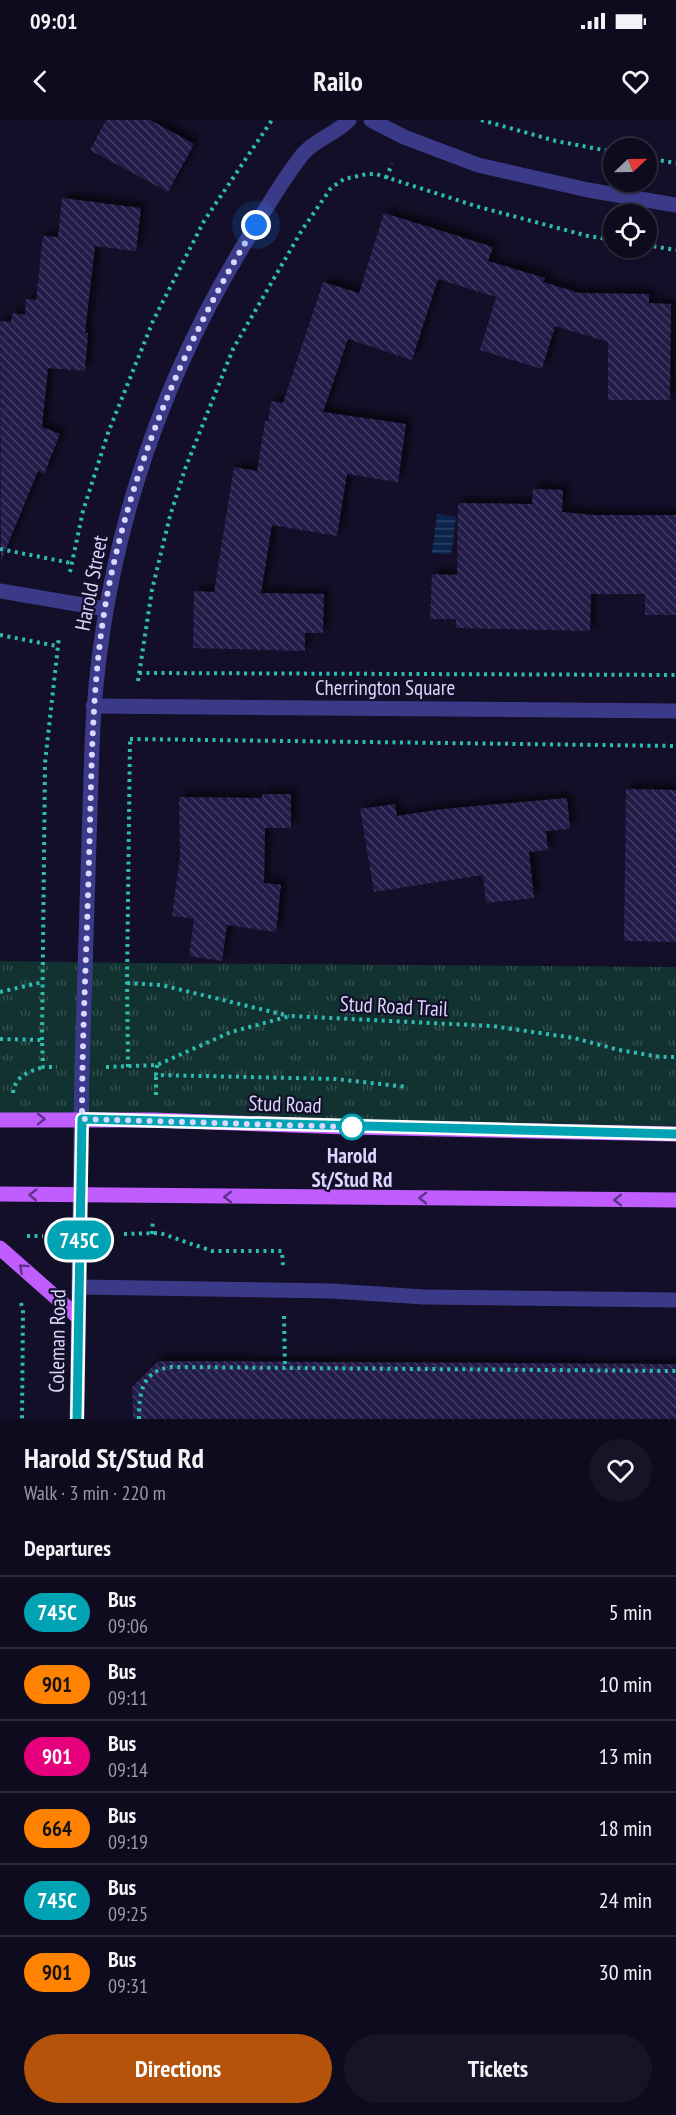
<!DOCTYPE html>
<meta charset="utf-8">
<style>
body{margin:0;font-family:"PT Sans Narrow",sans-serif;background:#171427;color:#f1f3f6;height:100vh;display:flex;flex-direction:column;font-size:22px;white-space:nowrap}
*{box-sizing:border-box;margin:0}
p{font-size:20px;color:#9b9ba4}
.icon{flex:none;width:33px;height:33px;fill:none;stroke:currentColor;stroke-width:2;stroke-linecap:round;stroke-linejoin:round}
.map{position:relative;height:1299px;overflow:hidden}
.details{display:flex;flex-direction:column;background:#0e0b1e;flex:1}
.details>*{flex:none}
.badge{padding:0 12px;border-radius:20px;font-size:21px;line-height:39px}
.needle{width:39px;rotate:68deg}
.buttons{position:absolute;left:603px;top:18px;display:grid;gap:12px}
.buttons a{display:grid;place-items:center;width:54px;height:54px;border-radius:50%;background:#0e0b1e;box-shadow:0 2px 4px #0004,0 0 0 2px #2e2b3c;font-size:30px}
.you{position:absolute;width:30px;height:30px;margin:-15px;border:4px solid #fff;border-radius:50%;background:#1a73e8;box-shadow:0 0 0 9px #1a73e833}
.map>.badge{position:absolute;translate:-50% -50%;box-shadow:0 0 0 3px #fff}
h2{padding:0 24px;font-size:22px;line-height:54px}
.round{display:grid;place-items:center;flex:none;width:63px;height:63px;border-radius:32px;background:#171427}
.head{display:flex;align-items:center;justify-content:space-between;height:102px;padding:0 24px}
h1{font-size:28px;font-weight:800;line-height:45px}
.button{display:flex;gap:12px;margin-top:auto;padding:12px 24px}
.button a{flex:1;height:69px;border-radius:36px;background:#b45309;color:#fff;font-size:24px;font-weight:800;line-height:69px;text-align:center}
.button a+a{background:#171427;color:#f1f3f6}
ul{padding:0;list-style:none}
li{display:flex;align-items:center;gap:18px;height:72px;padding:0 24px;border-top:2px solid #2e2b3c}
li div{flex:1}
li b{display:block;font-size:22px}
li em{font-style:normal}
li .badge{min-width:66px;font-weight:700;text-align:center}
.status{display:flex;justify-content:space-between;align-items:center;height:42px;padding:0 30px;background:#0e0b1e;direction:ltr}
.status svg{height:16px;fill:currentColor}
header{display:flex;justify-content:space-between;align-items:center;height:78px;padding:0 24px;background:#0e0b1e;font-size:27px;font-weight:800}
.map>svg:first-child{display:block}
.grass{fill:url(#grass-tufts)}
.water{fill:url(#water-rules)}
.building{fill:url(#building-back-hatch);filter:url(#shadow)}
.lines{fill:none;stroke-linecap:round;stroke-linejoin:round}
.path{stroke:#2dbcb1;stroke-width:4;stroke-dasharray:3 4.5;stroke-linecap:butt}
.minor{stroke:#3b3a88;stroke-width:15}
.major{stroke:#c05dff;stroke-width:15}
.oneway{stroke:#613289}
.line-casing{stroke:#fff;stroke-width:14}
.line{stroke:#00a3b4;stroke-width:9}
.walk{stroke:#dad6ff;stroke-width:6;stroke-dasharray:0 10.8}
.stop-dot{fill:#fff;stroke:#00a3b4;stroke-width:3}
.labels{text-anchor:middle;dominant-baseline:central;stroke-width:4.5;stroke-linejoin:round;paint-order:stroke}
.street-label{font-size:21px;fill:#dad6ff;stroke:#130f28}
.stop-label{font-size:21px;font-weight:bold;fill:#dad6ff;stroke:#130f28}
</style>
<div class="status"><b>09:01</b><svg viewBox="0 0 49 12"><path d="M0 12V9h3v3zM5 12V6h3v6zM10 12V3h3v9zM15 12V0h3v12zM26 1h20v11H26zM47 4h2v5h-2z"/></svg></div>
<header><svg class="icon" aria-label="back" viewBox="0 0 24 24"><path d="M15 5l-7 7 7 7"/></svg>Railo<svg class="icon" aria-label="heart" viewBox="0 0 24 24"><path d="M12 20l-8-8c-3-5 5-10 8-4 3-6 11-1 8 4z"/></svg></header>
<div class="map">
<svg width="676" height="1299" viewBox="0 0 676 1299">
<defs>
<pattern id="grass-tufts" width="24" height="20" patternUnits="userSpaceOnUse" patternTransform="scale(1.5)"><rect width="24" height="20" fill="#123231"/><path d="M3 7l-1-3M5 7V3M7 7l1-3M15 17l-1-3M17 17v-4M19 17l1-3" fill="none" stroke="#344f50"/></pattern>
<pattern id="water-rules" width="6" height="5" patternUnits="userSpaceOnUse" patternTransform="scale(1.5)"><rect width="6" height="5" fill="#0b244b"/><path d="M0 2.5h6" fill="none" stroke="#2e4366"/></pattern>
<pattern id="building-back-hatch" width="6" height="6" patternUnits="userSpaceOnUse" patternTransform="scale(1.5)"><rect width="6" height="6" fill="#241b49"/><path d="M-1 5l2 2M0 0l6 6M5-1l2 2" fill="none" stroke="#433b64"/></pattern>
<filter id="shadow"><feDropShadow dx="5.5" dy="-5.5" stdDeviation="3" flood-color="#0009"/></filter>
</defs>
<rect width="100%" height="100%" fill="#130f28"/>
<!-- grass -->
<path class="grass" d="M 0,841 L 138,843 L 676,847 L 676,1012 L 0,999 Z"/>
<!-- water -->
<path class="water" d="M 437,394 L 456,397 L 451,435 L 432,433 Z"/>
<!-- building -->
<g class="building">
<path d="M 106,0 L 150,0 L 194,24 L 168,72 L 90,30 Z"/>
<path d="M 62,78 L 141,88 L 136,131 L 95,126 L 85,213 L 88,213 L 85,251 L 48,248 L 42,307 L 60,314 L 44,354 L 38,351 L 1,441 L 0,201 L 11,202 L 12,193 L 25,195 L 26,179 L 36,180 L 43,116 L 58,117 Z"/>
<path d="M 384,93 L 493,127 L 488,141 L 545,158 L 543,162 L 579,173 L 649,174 L 649,183 L 671,184 L 670,280 L 608,280 L 608,222 L 555,206 L 542,249 L 480,230 L 496,177 L 438,159 L 412,240 L 348,219 L 323,292 L 406,304 L 398,362 L 347,354 L 337,416 L 272,405 L 261,473 L 324,474 L 323,513 L 305,513 L 305,531 L 193,528 L 194,471 L 214,472 L 234,347 L 257,351 L 265,301 L 268,301 L 271,281 L 283,283 L 323,162 L 359,173 Z"/>
<path d="M 533,369 L 563,370 L 562,392 L 593,395 L 676,395 L 676,495 L 645,495 L 645,474 L 591,474 L 590,511 L 456,508 L 456,499 L 430,499 L 432,454 L 457,455 L 458,383 L 532,384 Z"/>
<path d="M 626,669 L 676,670 L 676,822 L 624,821 Z"/>
<path d="M 262,674 L 291,674 L 291,708 L 265,708 L 264,763 L 281,765 L 276,812 L 227,805 L 222,841 L 189,836 L 194,799 L 172,796 L 180,737 L 179,677 L 262,678 Z"/>
<path d="M 567,678 L 570,709 L 546,711 L 548,730 L 529,732 L 534,778 L 486,783 L 483,755 L 374,772 L 360,689 L 395,684 L 397,696 L 443,689 Z"/>
<path d="M 158,1241 L 676,1244 L 676,1299 L 133,1299 L 132,1267 Z"/>
</g>
<g class="lines">
<!-- path -->
<g class="path">
<path d="M 481,0 L 556,21 L 614,32"/>
<path d="M 646,38 L 676,43"/>
<path d="M 386,58 L 392,44"/>
<path d="M 646,125 L 676,130"/>
<path d="M 0,429 L 71,443"/>
<path d="M 70,452 L 83,391 L 108,313 L 153,201 L 204,101 L 272,0"/>
<path d="M 0,515 L 57,526"/>
<path d="M 139,553 L 676,555"/>
<path d="M 138,561 L 152,470 L 170,396 L 185,349 L 233,229 L 302,110 L 331,68 L 344,59 L 367,54 L 376,54 L 479,87 L 588,116 L 614,120"/>
<path d="M 130,619 L 676,626"/>
<path d="M 127,863 L 161,865 L 289,896"/>
<path d="M 0,872 L 43,862"/>
<path d="M 0,919 L 42,920 L 43,947 L 57,947"/>
<path d="M 42,920 L 45,643 L 59,517"/>
<path d="M 157,945 L 156,955 L 336,959 L 407,967"/>
<path d="M 106,947 L 157,945 L 231,912 L 290,896 L 492,906 L 574,918 L 619,930 L 661,937 L 676,937"/>
<path d="M 128,947 L 127,863 L 130,618"/>
<path d="M 13,973 C 15,956 28,952 43,947"/>
<path d="M 156,975 L 156,955"/>
<path d="M 124,1114 L 160,1113 L 212,1131 L 282,1131 L 283,1145"/>
<path d="M 152,1114 L 153,1099"/>
<path d="M 27,1116 L 43,1116"/>
<path d="M 21,1183 L 23,1190 L 22,1299"/>
<path d="M 284,1196 L 285,1249"/>
<path d="M 139,1299 C 139,1274 141,1251 171,1247 L 676,1251"/>
</g>
<!-- minor -->
<g class="minor">
<path d="M 371,0 L 404,17 L 478,45 L 588,70 L 676,85"/>
<path d="M 0,471 L 106,489"/>
<path d="M 93,586 L 676,591"/>
<path d="M 79,1167 L 332,1171 L 424,1177 L 676,1180"/>
<path d="M 77,1299 L 82,947 L 92,625 C 99,446 152,275 245,123 C 263,93 281,62 302,35 C 315,19 335,15 349,0"/>
</g>
<!-- major -->
<g class="major">
<path d="M 0,1000 L 154,1000 L 347,1007 L 676,1014"/>
<path d="M 0,1074 L 676,1080"/>
<path d="M 0,1128 L 78,1197"/>
</g>
</g>
<!-- one-way arrows -->
<defs><path id="oneway-chevron" d="M-2-3.5L2.5 0L-2 3.5" fill="none" stroke-width="1.6" stroke-linecap="round" stroke-linejoin="round" transform="scale(1.5)"/></defs>
<g class="oneway">
<use href="#oneway-chevron" transform="translate(41 999)"/>
<use href="#oneway-chevron" transform="translate(33 1075) rotate(-179)"/>
<use href="#oneway-chevron" transform="translate(228 1077) rotate(-180)"/>
<use href="#oneway-chevron" transform="translate(423 1078) rotate(-180)"/>
<use href="#oneway-chevron" transform="translate(618 1080) rotate(-180)"/>
<use href="#oneway-chevron" transform="translate(23 1148) rotate(-138)"/>
</g>
<g class="lines">
<!-- line casing -->
<g class="line-casing">
<path id="line" d="M 77,1299 L 82,999 L 676,1014"/>
</g>
<!-- line -->
<use href="#line" class="line"/>
<!-- walk -->
<path class="walk" d="M 256,105 C 189,214 138,331 111,456 C 91,549 92,644 89,739 C 87,826 82,912 82,999 L 352,1007"/>
</g>
<!-- markers -->
<circle class="stop-dot" cx="352" cy="1007" r="12"/>
<g class="labels">
<!-- street labels -->
<g class="street-label">
<text transform="translate(91 463) rotate(-79)">Harold Street</text>
<text x="385" y="567">Cherrington Square</text>
<text transform="translate(394 886) rotate(3)">Stud Road Trail</text>
<text transform="translate(285 984) rotate(2)">Stud Road</text>
<text transform="translate(57 1221) rotate(-89)">Coleman Road</text>
</g>
<!-- stop labels -->
<g class="stop-label">
<text x="352" y="1035">Harold<tspan x="352" dy="24">St/Stud Rd</tspan></text>
</g>
</g>
</svg>
<div class="buttons">
<a><svg class="needle" viewBox="-14 -14 28 28"><path d="M0-13l5 13h-10z" fill="#e53935"/><path d="M0 13l5-13h-10z" fill="#9b9ba4"/></svg></a>
<a><svg class="icon" aria-label="locate" viewBox="0 0 24 24"><circle cx="12" cy="12" r="6"/><path d="M12 2v4M12 18v4M2 12h4M18 12h4"/></svg></a>
</div>
<div class="you" style="left:256px;top:105px"></div>
<b class="badge" style="left:79px;top:1120px;background:#00a3b4;color:#fff">745C</b>
</div>
<section class="details">
<div class="head"><div><h1>Harold St/Stud Rd</h1><p>Walk · 3 min · 220 m</p></div><a class="round"><svg class="icon" aria-label="heart" viewBox="0 0 24 24"><path d="M12 20l-8-8c-3-5 5-10 8-4 3-6 11-1 8 4z"/></svg></a></div>
<h2>Departures</h2>
<ul>
<li><span class="badge" style="background:#00a3b4;color:#fff">745C</span><div><b>Bus</b><p>09:06</p></div><em>5 min</em></li>
<li><span class="badge" style="background:#ff8200;color:#111">901</span><div><b>Bus</b><p>09:11</p></div><em>10 min</em></li>
<li><span class="badge" style="background:#e6007e;color:#fff">901</span><div><b>Bus</b><p>09:14</p></div><em>13 min</em></li>
<li><span class="badge" style="background:#ff8200;color:#111">664</span><div><b>Bus</b><p>09:19</p></div><em>18 min</em></li>
<li><span class="badge" style="background:#00a3b4;color:#fff">745C</span><div><b>Bus</b><p>09:25</p></div><em>24 min</em></li>
<li><span class="badge" style="background:#ff8200;color:#111">901</span><div><b>Bus</b><p>09:31</p></div><em>30 min</em></li>
</ul>
<div class="button"><a>Directions</a><a>Tickets</a></div>
</section>
